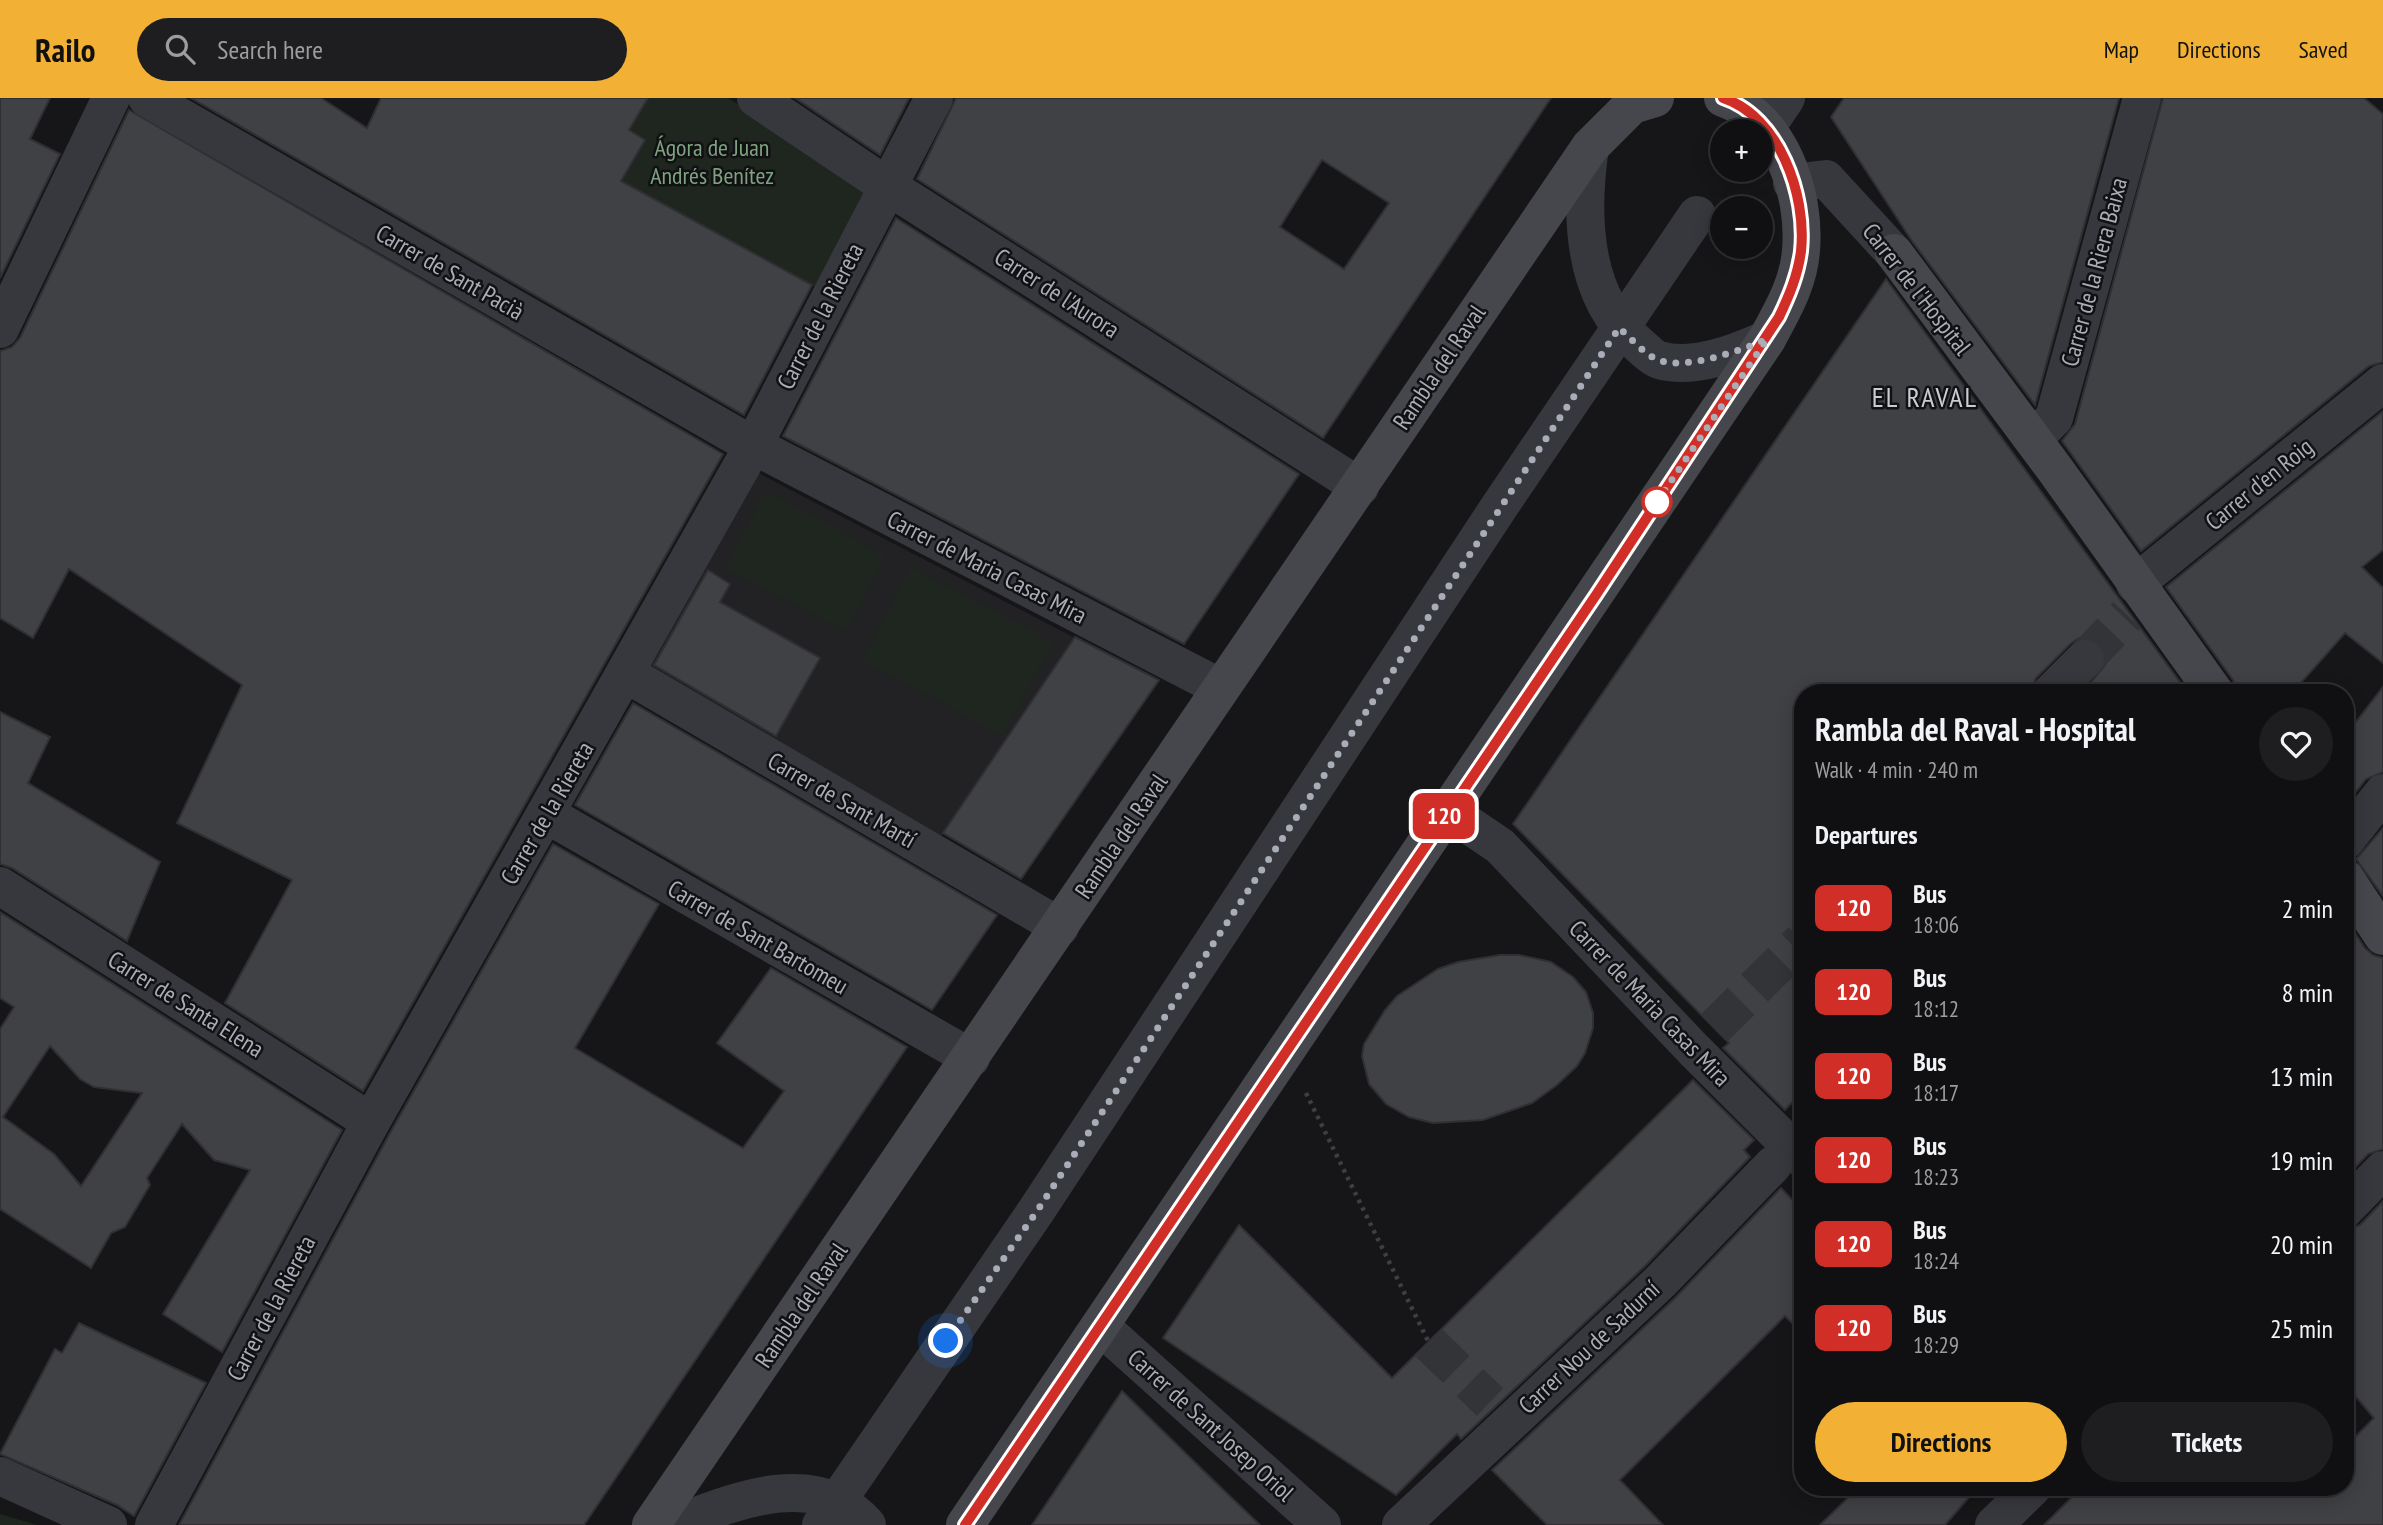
<!DOCTYPE html>
<meta charset="utf-8">
<style>
body{margin:0;font-family:"PT Sans Narrow",sans-serif;background:#1e1e20;color:#f1f3f6;height:100vh;display:flex;flex-direction:column;font-size:26px;white-space:nowrap}
*{box-sizing:border-box;margin:0}
p{font-size:23px;color:#9c9d9f}
.icon{flex:none;width:38px;height:38px;fill:none;stroke:currentColor;stroke-width:2;stroke-linecap:round;stroke-linejoin:round}
.map{position:relative;flex:1;overflow:hidden}
.details{position:absolute;left:1794px;top:586px;width:560px;height:812px;display:flex;flex-direction:column;background:#101012;border-radius:28px;box-shadow:0 4px 18px #0003,0 0 0 2px #303032}
.details>*{flex:none}
.badge{padding:0 14px;border-radius:10px;font-size:24px;line-height:46px}
.fabs{position:absolute;left:1710px;top:21px;display:grid;gap:14px}
.fabs a{display:grid;place-items:center;width:63px;height:63px;border-radius:50%;background:#101012;box-shadow:0 4px 18px #0003,0 0 0 2px #303032;font-size:35px}
.you{position:absolute;width:35px;height:35px;margin:-18px;border:5px solid #fff;border-radius:50%;background:#1a73e8;box-shadow:0 0 0 10px #1a73e833}
.map>.badge{position:absolute;translate:-50% -50%;box-shadow:0 0 0 4px #fff}
h2{padding:0 21px;font-size:26px;line-height:63px}
.round{display:grid;place-items:center;flex:none;width:74px;height:74px;border-radius:37px;background:#1e1e20}
.headline{display:flex;align-items:center;justify-content:space-between;height:119px;padding:0 21px}
h1{font-size:33px;font-weight:700;line-height:52px}
.primary-button{display:flex;gap:14px;margin-top:auto;padding:14px 21px}
.primary-button a{flex:1;height:80px;border-radius:42px;background:#f2b134;color:#111;font-size:28px;font-weight:700;line-height:80px;text-align:center}
.primary-button a+a{background:#1e1e20;color:#f1f3f6}
ul{padding:0;list-style:none}
li{display:flex;align-items:center;gap:21px;height:84px;padding:0 21px}
li div{flex:1}
li b{display:block;font-size:26px}
li em{font-style:normal}
li .badge{min-width:77px;font-weight:700;text-align:center}
header{display:flex;align-items:center;gap:42px;box-sizing:border-box;height:98px;padding:0 35px;background:#f2b134;color:#111}
header strong{font-size:33px}
nav{display:flex;gap:38px;margin-inline-start:auto;font-size:24px}
.search{width:490px;height:63px;background:#1e1e20;display:flex;align-items:center;gap:18px;box-sizing:border-box;padding:0 24px;border-radius:38px;color:#9c9d9f;font-size:26px}
.map>svg:first-child{display:block}
.built{fill:#222225}
.green{fill:#1e261f}
.building{fill:#404145;stroke:#303034;stroke-width:2;fill-rule:evenodd}
.lines{fill:none;stroke-linecap:round;stroke-linejoin:round}
.street-tunnel{stroke:#333438;stroke-width:38;stroke-dasharray:38 19;stroke-linecap:butt}
.path{stroke:#3d3f44;stroke-width:4.5;stroke-dasharray:3.5 5;stroke-linecap:butt}
.street{stroke:#37383d;stroke-width:38}
.secondary{stroke:#45474d;stroke-width:38}
.line-casing{stroke:#fff;stroke-width:16}
.line{stroke:#d02e26;stroke-width:10}
.walk{stroke:#a8adb8;stroke-width:7;stroke-dasharray:0 12.6}
.stop-dot{fill:#fff;stroke:#d02e26;stroke-width:3.5}
.labels{text-anchor:middle;dominant-baseline:central;stroke-width:5;stroke-linejoin:round;paint-order:stroke}
.park-label{font-size:24px;fill:#7fa381;stroke:#111113}
.street-label{font-size:24px;fill:#a8adb8;stroke:#111113}
.quarter-label{font-size:28px;letter-spacing:2px;fill:#c9ccd4;stroke:#111113}
</style>
<header>
<strong>Railo</strong>
<div class="search"><svg class="icon" aria-label="search" viewBox="0 0 24 24"><circle cx="10" cy="10" r="6"/><path d="M15 15l6 6"/></svg>Search here</div>
<nav><a>Map</a><a>Directions</a><a>Saved</a></nav>
</header>
<div class="map">
<svg width="2383" height="1427" viewBox="0 0 2383 1427">
<rect width="100%" height="100%" fill="#161618"/>
<!-- built -->
<path class="built" d="M 758,375 L 1075,540 L 938,743 L 649,568 Z"/>
<!-- green -->
<g class="green">
<path d="M 648,0 L 728,0 L 867,88 L 816,189 L 621,83 L 645,42 L 629,32 Z"/>
<path d="M 765,393 L 885,457 L 846,534 L 725,471 Z"/>
<path d="M 911,469 L 1053,544 L 1003,638 L 861,562 Z"/>
<path d="M 0,1416 L 37,1427 L 0,1427 Z"/>
</g>
<!-- building -->
<g class="building">
<path d="M 0,0 L 50,0 L 30,41 L 60,56 L 0,180 Z"/>
<path d="M 191,0 L 321,0 L 367,30 L 381,0 L 648,0 L 629,32 L 645,42 L 621,83 L 812,187 L 744,317 Z"/>
<path d="M 795,0 L 909,0 L 880,57 Z"/>
<path d="M 956,0 L 1551,0 L 1323,340 L 917,81 ZM 1322,62 L 1389,105 L 1344,171 L 1280,129 Z"/>
<path d="M 1844,0 L 2119,0 L 2035,307 L 1912,143 L 1831,19 Z"/>
<path d="M 2163,0 L 2364,0 L 2383,16 L 2383,264 L 2369,268 L 2141,453 L 2062,343 L 2075,326 Z"/>
<path d="M 129,12 L 723,356 L 363,993 L 225,905 L 292,782 L 177,725 L 242,587 L 69,471 L 33,540 L 0,520 L 0,253 L 12,249 L 20,240 Z"/>
<path d="M 896,120 L 1299,376 L 1184,546 L 783,338 Z"/>
<path d="M 1886,181 L 2188,595 L 2082,595 L 2106,566 L 2106,555 L 2101,546 L 2090,540 L 2079,540 L 2070,546 L 2036,580 L 2030,595 L 1802,595 L 1802,994 L 1785,1012 L 1723,950 L 1729,945 L 1513,726 Z"/>
<path d="M 2383,313 L 2383,452 L 2362,469 L 2383,490 L 2383,565 L 2345,535 L 2292,595 L 2237,595 L 2233,582 L 2166,489 Z"/>
<path d="M 708,472 L 730,486 L 720,504 L 820,560 L 776,638 L 654,567 Z"/>
<path d="M 1075,539 L 1159,582 L 1021,781 L 943,735 Z"/>
<path d="M 2383,589 L 2383,674 L 2366,681 L 2345,708 L 2345,638 Z"/>
<path d="M 633,605 L 997,817 L 932,912 L 575,707 Z"/>
<path d="M 0,614 L 50,639 L 28,685 L 160,764 L 127,843 L 12,770 L 0,766 Z"/>
<path d="M 2383,730 L 2383,798 L 2356,761 Z"/>
<path d="M 553,746 L 659,806 L 575,950 L 743,1050 L 784,993 L 717,945 L 771,870 L 907,949 L 584,1427 L 179,1427 L 390,1035 Z"/>
<path d="M 0,814 L 342,1032 L 222,1254 L 163,1216 L 250,1072 L 214,1062 L 182,1026 L 147,1080 L 150,1087 L 125,1129 L 111,1135 L 91,1170 L 0,1111 L 0,931 L 14,909 L 0,900 ZM 50,948 L 80,981 L 94,989 L 142,995 L 81,1088 L 54,1056 L 3,1019 Z"/>
<path d="M 2345,820 L 2365,850 L 2373,857 L 2383,860 L 2383,1051 L 2368,1056 L 2345,1080 Z"/>
<path d="M 1500,857 L 1519,857 L 1551,864 L 1573,879 L 1586,894 L 1593,915 L 1593,930 L 1585,955 L 1577,968 L 1557,987 L 1532,1005 L 1483,1022 L 1433,1025 L 1409,1019 L 1386,1006 L 1369,986 L 1362,958 L 1364,946 L 1385,912 L 1397,898 L 1438,871 L 1458,864 Z"/>
<path d="M 1693,982 L 1754,1042 L 1744,1052 L 1750,1059 L 1645,1168 L 1461,1341 L 1457,1336 L 1396,1397 L 1163,1240 L 1239,1127 L 1392,1280 Z"/>
<path d="M 1781,1090 L 1802,1112 L 1802,1235 L 1785,1218 L 1620,1382 L 1663,1427 L 1547,1427 L 1492,1372 L 1675,1200 Z"/>
<path d="M 2383,1103 L 2383,1427 L 2044,1427 L 2081,1390 L 2345,1390 L 2345,1349 L 2374,1320 L 2345,1286 L 2345,1132 L 2360,1127 Z"/>
<path d="M 79,1225 L 206,1285 L 134,1418 L 117,1407 L 0,1356 L 55,1251 L 62,1255 Z"/>
<path d="M 1122,1293 L 1212,1381 L 1260,1427 L 1032,1427 Z"/>
<path d="M 1858,1390 L 1977,1390 L 1945,1427 L 1820,1427 Z"/>
</g>
<g class="lines">
<!-- street-tunnel -->
<g class="street-tunnel">
<path d="M 2085,561 L 2127,517"/>
<path d="M 1714,930 L 1802,843"/>
<path d="M 1429,1245 L 1490,1304"/>
</g>
<!-- path -->
<path class="path" d="M 1306,995 L 1429,1245"/>
<!-- street -->
<g class="street">
<path d="M 147,0 L 745,343 L 1221,590"/>
<path d="M 756,0 L 875,80 L 1360,389"/>
<path d="M 1767,28 L 1786,0"/>
<path d="M 1590,49 C 1580,117 1581,198 1638,246 C 1644,251 1652,260 1659,262 C 1693,272 1736,255 1767,241"/>
<path d="M 1792,85 L 1826,81 L 1894,155"/>
<path d="M 0,231 L 111,0"/>
<path d="M 2033,341 L 2054,320 L 2142,0"/>
<path d="M 2135,486 L 2383,285"/>
<path d="M 625,575 L 1060,829"/>
<path d="M 2051,595 L 2085,561"/>
<path d="M 1448,713 L 1500,748 L 1693,951 L 1802,1060"/>
<path d="M 546,716 L 971,960"/>
<path d="M 2345,743 L 2383,695"/>
<path d="M 0,788 L 371,1024"/>
<path d="M 2345,1111 L 2383,1072"/>
<path d="M 1100,1228 L 1322,1427"/>
<path d="M 0,1378 L 108,1427"/>
<path d="M 154,1427 L 371,1024 L 753,348 L 934,0"/>
<path d="M 673,1427 C 733,1404 816,1368 867,1427"/>
<path d="M 821,1427 L 1036,1113 L 1499,409 L 1697,117"/>
<path d="M 1401,1427 L 1660,1184 L 1773,1067"/>
<path d="M 1994,1427 L 2032,1390"/>
</g>
<!-- secondary -->
<g class="secondary">
<path d="M 1894,155 L 2054,370 L 2215,595"/>
<path d="M 2345,780 L 2383,838"/>
<path d="M 651,1427 L 1590,49 L 1632,7 L 1655,0"/>
<path d="M 965,1427 L 1767,241 C 1782,213 1799,185 1801,152 C 1806,96 1780,19 1723,0"/>
</g>
</g>
<g class="lines">
<!-- line casing -->
<g class="line-casing">
<path id="line" d="M 965,1427 L 1596,497 L 1779,219 C 1789,198 1798,177 1801,153 C 1807,97 1779,18 1723,0"/>
</g>
<!-- line -->
<use href="#line" class="line"/>
<!-- walk -->
<path class="walk" d="M 946,1243 L 1037,1113 L 1619,230 C 1630,239 1643,255 1656,261 C 1683,274 1742,252 1767,241 L 1657,404"/>
</g>
<!-- markers -->
<circle class="stop-dot" cx="1657" cy="404" r="14"/>
<g class="labels">
<!-- park labels -->
<g class="park-label">
<text x="712" y="49">Ágora de Juan<tspan x="712" dy="28">Andrés Benítez</tspan></text>
</g>
<!-- street labels -->
<g class="street-label">
<text transform="translate(450 174) rotate(30)">Carrer de Sant Pacià</text>
<text transform="translate(2094 174) rotate(-75)">Carrer de la Riera Baixa</text>
<text transform="translate(1917 191) rotate(52)">Carrer de l'Hospital</text>
<text transform="translate(1057 195) rotate(33)">Carrer de l'Aurora</text>
<text transform="translate(820 218) rotate(-63)">Carrer de la Riereta</text>
<text transform="translate(1439 269) rotate(-56)">Rambla del Raval</text>
<text transform="translate(2259 386) rotate(-39)">Carrer d'en Roig</text>
<text transform="translate(987 469) rotate(27)">Carrer de Maria Casas Mira</text>
<text transform="translate(842 702) rotate(30)">Carrer de Sant Martí</text>
<text transform="translate(547 715) rotate(-60)">Carrer de la Riereta</text>
<text transform="translate(1121 738) rotate(-56)">Rambla del Raval</text>
<text transform="translate(758 839) rotate(30)">Carrer de Sant Bartomeu</text>
<text transform="translate(1650 905) rotate(46)">Carrer de Maria Casas Mira</text>
<text transform="translate(186 906) rotate(32)">Carrer de Santa Elena</text>
<text transform="translate(801 1207) rotate(-56)">Rambla del Raval</text>
<text transform="translate(271 1210) rotate(-62)">Carrer de la Riereta</text>
<text transform="translate(1589 1249) rotate(-43)">Carrer Nou de Sadurní</text>
<text transform="translate(1211 1327) rotate(42)">Carrer de Sant Josep Oriol</text>
</g>
<!-- quarter labels -->
<g class="quarter-label">
<text x="1925" y="298">EL RAVAL</text>
</g>
</g>
</svg>
<div class="fabs">
<a>+</a>
<a>−</a>
</div>
<div class="you" style="left:946px;top:1243px"></div>
<b class="badge" style="left:1444px;top:718px;background:#d02e26;color:#fff">120</b>
<section class="details">
<div class="headline"><div><h1>Rambla del Raval - Hospital</h1><p>Walk · 4 min · 240 m</p></div><a class="round"><svg class="icon" aria-label="heart" viewBox="0 0 24 24"><path d="M12 20l-8-8c-3-5 5-10 8-4 3-6 11-1 8 4z"/></svg></a></div>
<h2>Departures</h2>
<ul>
<li><span class="badge" style="background:#d02e26;color:#fff">120</span><div><b>Bus</b><p>18:06</p></div><em>2 min</em></li>
<li><span class="badge" style="background:#d02e26;color:#fff">120</span><div><b>Bus</b><p>18:12</p></div><em>8 min</em></li>
<li><span class="badge" style="background:#d02e26;color:#fff">120</span><div><b>Bus</b><p>18:17</p></div><em>13 min</em></li>
<li><span class="badge" style="background:#d02e26;color:#fff">120</span><div><b>Bus</b><p>18:23</p></div><em>19 min</em></li>
<li><span class="badge" style="background:#d02e26;color:#fff">120</span><div><b>Bus</b><p>18:24</p></div><em>20 min</em></li>
<li><span class="badge" style="background:#d02e26;color:#fff">120</span><div><b>Bus</b><p>18:29</p></div><em>25 min</em></li>
</ul>
<div class="primary-button"><a>Directions</a><a>Tickets</a></div>
</section>
</div>
